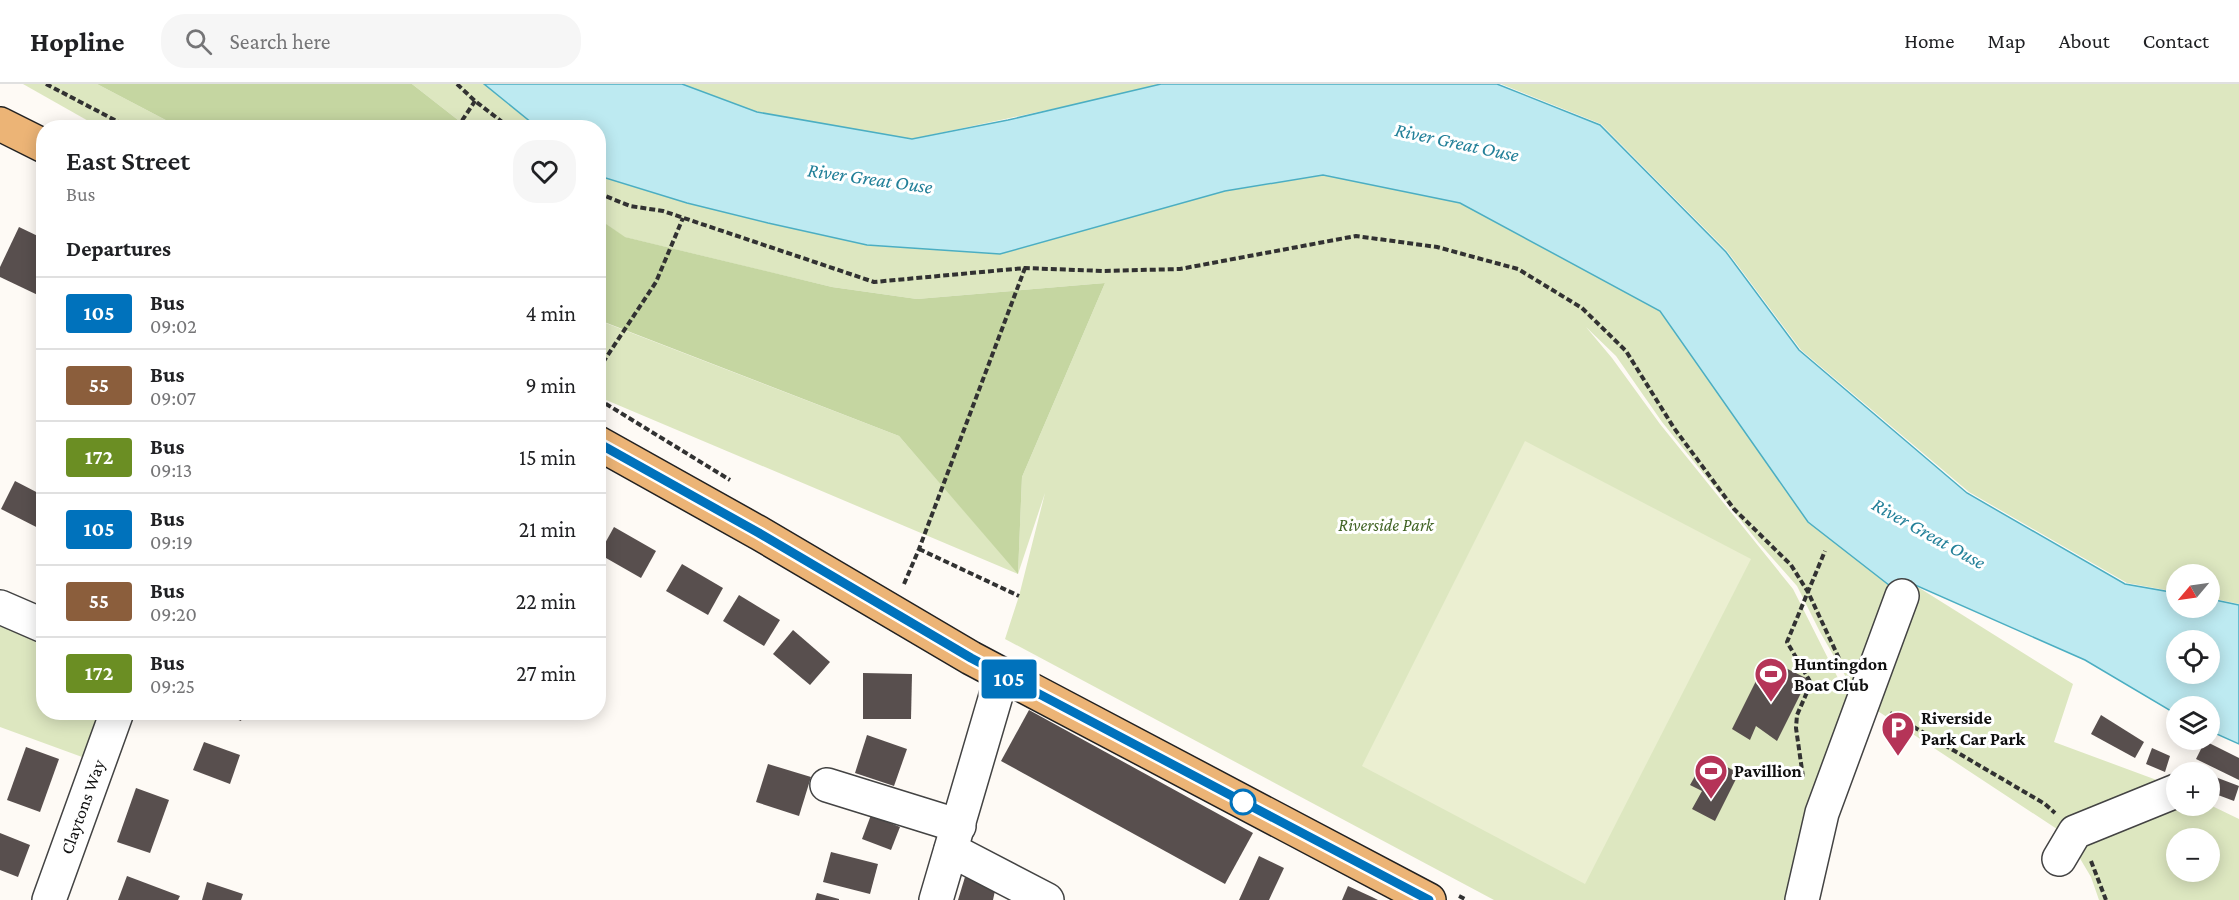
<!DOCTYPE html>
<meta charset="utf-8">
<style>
body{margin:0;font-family:"Crimson Pro",serif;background:#f6f6f6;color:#202124;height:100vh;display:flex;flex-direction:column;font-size:22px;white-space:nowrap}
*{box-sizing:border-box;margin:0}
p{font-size:20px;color:#757577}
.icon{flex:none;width:33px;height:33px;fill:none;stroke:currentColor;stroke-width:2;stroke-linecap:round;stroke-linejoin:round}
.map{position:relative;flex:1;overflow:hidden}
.drawer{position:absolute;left:36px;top:36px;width:570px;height:600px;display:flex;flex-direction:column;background:#fff;border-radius:24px;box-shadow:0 3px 15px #0003}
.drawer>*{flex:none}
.badge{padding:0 12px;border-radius:4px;font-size:21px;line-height:39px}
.needle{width:39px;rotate:241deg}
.controls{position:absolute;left:2166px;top:480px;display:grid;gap:12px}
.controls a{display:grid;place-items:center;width:54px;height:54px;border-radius:50%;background:#fff;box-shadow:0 3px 15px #0003;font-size:30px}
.map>.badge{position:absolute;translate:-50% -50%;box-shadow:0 0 0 3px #fff}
h2{padding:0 30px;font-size:22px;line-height:54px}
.round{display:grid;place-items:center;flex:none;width:63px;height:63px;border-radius:24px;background:#f6f6f6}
.headline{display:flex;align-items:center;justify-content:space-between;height:102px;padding:0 30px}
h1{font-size:28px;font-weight:600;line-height:45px}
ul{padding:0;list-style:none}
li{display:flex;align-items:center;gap:18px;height:72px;padding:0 30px;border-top:2px solid #e0e0e0}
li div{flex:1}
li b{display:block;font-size:22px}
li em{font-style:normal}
li .badge{min-width:66px;font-weight:700;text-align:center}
header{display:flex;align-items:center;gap:36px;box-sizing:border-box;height:84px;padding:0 30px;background:#fff;border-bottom:2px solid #e0e0e0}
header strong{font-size:28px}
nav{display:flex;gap:33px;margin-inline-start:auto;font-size:21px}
.search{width:420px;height:54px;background:#f6f6f6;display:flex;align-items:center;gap:15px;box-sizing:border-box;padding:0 21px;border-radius:24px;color:#757577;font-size:22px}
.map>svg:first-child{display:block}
.green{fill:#dde7c0;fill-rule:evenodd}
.forest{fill:#c5d6a1}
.pitch{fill:#ebefd1}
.water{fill:#bdeaf1;stroke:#4baec2;stroke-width:1.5;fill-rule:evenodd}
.building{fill:#584f4e}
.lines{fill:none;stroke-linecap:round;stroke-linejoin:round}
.minor-casing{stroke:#434343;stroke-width:36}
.major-casing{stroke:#212121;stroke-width:36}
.path{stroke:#323232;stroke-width:4;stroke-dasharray:6 3;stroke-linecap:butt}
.minor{stroke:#fff;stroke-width:33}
.major{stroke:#ecb476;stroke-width:33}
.line-casing{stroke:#fff;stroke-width:14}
.line{stroke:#0072bc;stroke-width:9}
.stop-dot{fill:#fff;stroke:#0072bc;stroke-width:3}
.labels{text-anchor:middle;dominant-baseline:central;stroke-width:6;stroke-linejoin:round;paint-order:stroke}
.park-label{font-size:18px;font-style:italic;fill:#416425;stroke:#fff}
.poi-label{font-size:18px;font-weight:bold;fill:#101010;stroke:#fff;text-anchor:start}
.street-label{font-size:18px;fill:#101010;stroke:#fff}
.water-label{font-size:20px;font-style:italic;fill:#238099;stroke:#fff}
</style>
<header>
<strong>Hopline</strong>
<div class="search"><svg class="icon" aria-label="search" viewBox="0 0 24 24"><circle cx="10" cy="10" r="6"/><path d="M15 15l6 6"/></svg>Search here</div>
<nav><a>Home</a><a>Map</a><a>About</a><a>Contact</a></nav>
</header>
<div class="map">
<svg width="2239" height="816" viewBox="0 0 2239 816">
<rect width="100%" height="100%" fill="#fefaf5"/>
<!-- green -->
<g class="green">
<path d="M 23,0 L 97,0 L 179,43 L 99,43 Z"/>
<path d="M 412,0 L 484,0 L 537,43 L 467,43 Z"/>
<path d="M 682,0 L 1169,0 L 912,55 L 757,28 Z"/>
<path d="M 1501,0 L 2239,0 L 2239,520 L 2210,514 L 2210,490 L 2176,490 L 2176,508 L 2127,499 L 1969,408 L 1801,266 L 1727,167 L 1601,40 Z"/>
<path d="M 1324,91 L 1460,119 L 1660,227 L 1808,438 L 1895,505 L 1913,500 L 2073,600 L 2054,658 L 2154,695 L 2176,705 L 2176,722 L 2210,721 L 2239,735 L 2239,816 L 2099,816 L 2091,793 L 2066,751 L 1858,614 L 1820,548 L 1797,502 L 1759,459 L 1662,338 L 1616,272 L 1586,243 L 1612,274 L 1660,340 L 1793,505 L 1848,614 L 1792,816 L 1494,816 L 1005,555 L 1019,512 L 1045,409 L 1018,490 L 599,313 L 598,236 L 899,352 L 1018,489 L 1022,393 L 1105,199 L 917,215 L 832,203 L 624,153 L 599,135 L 599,92 L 687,119 L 768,139 L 867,161 L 1000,170 L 1225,107 ZM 2176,754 L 2210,754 L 2210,788 L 2176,788 Z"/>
<path d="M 0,540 L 43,557 L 44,628 L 108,629 L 93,677 L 0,643 Z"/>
</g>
<!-- forest -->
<g class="forest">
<path d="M 97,0 L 412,0 L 467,43 L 179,43 Z"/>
<path d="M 599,135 L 625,153 L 832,203 L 917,215 L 1105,199 L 1022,393 L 1018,490 L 899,352 L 599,236 Z"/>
</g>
<!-- pitch -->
<path class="pitch" d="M 1525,357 L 1751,475 L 1585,800 L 1362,682 Z"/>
<!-- water -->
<path class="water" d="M 484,0 L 682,0 L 757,28 L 912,55 L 1008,36 L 1161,0 L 1497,0 L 1600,41 L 1726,168 L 1799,266 L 1967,409 L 2125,500 L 2176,509 L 2176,524 L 2210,524 L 2210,515 L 2239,521 L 2239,660 L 2210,647 L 2210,622 L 2176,622 L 2176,630 L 2085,576 L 1913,500 L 1894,505 L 1808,438 L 1660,227 L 1460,119 L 1323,91 L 1225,107 L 1000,170 L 867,161 L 768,139 L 687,119 L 599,92 L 598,44 L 537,43 ZM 2176,556 L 2210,556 L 2210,590 L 2176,590 Z"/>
<!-- building -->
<g class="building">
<path d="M 19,143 L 44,155 L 42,213 L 0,193 L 0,183 Z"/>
<path d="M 15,397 L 44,412 L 44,447 L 1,425 Z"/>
<path d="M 614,443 L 656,467 L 641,494 L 599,470 Z"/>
<path d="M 682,480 L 723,504 L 708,531 L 666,507 Z"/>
<path d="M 739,511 L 780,536 L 764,562 L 723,537 Z"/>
<path d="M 793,546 L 830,578 L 810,601 L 773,570 Z"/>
<path d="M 1767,575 L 1808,595 L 1777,657 L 1756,642 L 1750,656 L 1732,645 Z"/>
<path d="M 863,589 L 912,590 L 911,635 L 863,635 Z"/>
<path d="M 1029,626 L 1253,749 L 1225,800 L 1001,677 Z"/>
<path d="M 218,628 L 244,628 L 241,637 Z"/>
<path d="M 2101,631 L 2144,658 L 2135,674 L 2091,650 Z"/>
<path d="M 867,651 L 907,665 L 894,702 L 855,689 Z"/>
<path d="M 2205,657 L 2239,674 L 2239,696 L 2196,675 Z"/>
<path d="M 204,658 L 240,671 L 230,700 L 193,686 Z"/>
<path d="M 26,663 L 59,675 L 40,728 L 7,716 Z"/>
<path d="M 2152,664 L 2170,672 L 2165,688 L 2146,680 Z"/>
<path d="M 1715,677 L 1739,689 L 1715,737 L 1692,725 L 1702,707 L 1690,701 L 1699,685 L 1709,690 Z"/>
<path d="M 768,680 L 811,693 L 799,732 L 756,718 Z"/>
<path d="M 2210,691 L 2239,702 L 2234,717 L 2210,708 Z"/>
<path d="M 136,704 L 169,716 L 150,769 L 117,758 Z"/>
<path d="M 871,731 L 900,743 L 891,766 L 862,755 Z"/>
<path d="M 0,749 L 30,761 L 18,793 L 0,786 Z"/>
<path d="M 831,768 L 878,780 L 870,810 L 823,798 Z"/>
<path d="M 1259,772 L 1284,784 L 1269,816 L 1239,816 Z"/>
<path d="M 127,792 L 180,812 L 178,816 L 118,816 Z"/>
<path d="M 965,793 L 996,802 L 993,816 L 958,816 Z"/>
<path d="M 207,798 L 243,810 L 241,816 L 202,816 Z"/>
<path d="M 1348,802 L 1372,813 L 1378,816 L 1342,816 Z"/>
<path d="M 817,809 L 839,815 L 839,816 L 815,816 Z"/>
</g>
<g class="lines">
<!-- minor casing -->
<g class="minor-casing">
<g id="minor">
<path d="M 0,523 L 44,542"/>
<path d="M 827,701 L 959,742"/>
<path d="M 951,766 L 1047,816"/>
<path d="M 2059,775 L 2075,748 L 2176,707"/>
<path id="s1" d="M 49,816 L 117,628"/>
<path d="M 936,816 L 1002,591"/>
<path d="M 1802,816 L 1822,729 L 1902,512"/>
</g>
</g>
<!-- major casing -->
<g class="major-casing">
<g id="major">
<path d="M 0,40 L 44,62"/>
<path d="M 598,359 L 759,449 L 971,574 L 1429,816"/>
</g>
</g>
<!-- path -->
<g class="path">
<path d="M 46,0 L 130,44"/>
<path d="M 457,0 L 475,17 L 510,44"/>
<path d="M 457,44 L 475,17"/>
<path d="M 598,109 L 630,122 L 663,127 L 874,198 L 1025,184 L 1103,187 L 1180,185 L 1356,152 L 1437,163 L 1518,185 L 1582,224 L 1626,267 L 1674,344 L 1734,425 L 1791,481 L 1808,508 L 1844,585"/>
<path d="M 598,286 L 656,198 L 683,134"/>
<path d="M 598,315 L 730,396"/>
<path d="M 919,465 L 1019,512"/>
<path d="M 904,500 L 919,465 L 1025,184"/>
<path d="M 1890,629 L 2045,720 L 2055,729"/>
<path d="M 1803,693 L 1796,644 L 1797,631 L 1811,599 L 1787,558 L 1825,467"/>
<path d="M 2091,777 L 2106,816"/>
<path d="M 1459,812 L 1467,816"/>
</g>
<!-- minor -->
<use href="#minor" class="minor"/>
<!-- major -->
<use href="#major" class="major"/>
</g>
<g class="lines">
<!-- line casing -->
<g class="line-casing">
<path id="line" d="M 598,359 L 759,449 L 971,574 L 1429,816"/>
</g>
<!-- line -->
<use href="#line" class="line"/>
</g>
<!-- icons -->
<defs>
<g id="stadium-pin" transform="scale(1.725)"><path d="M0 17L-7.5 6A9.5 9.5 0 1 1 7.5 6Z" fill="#b53458" stroke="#fff"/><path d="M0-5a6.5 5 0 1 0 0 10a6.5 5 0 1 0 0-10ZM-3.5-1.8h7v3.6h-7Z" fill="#fff"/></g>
<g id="parking-pin" transform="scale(1.725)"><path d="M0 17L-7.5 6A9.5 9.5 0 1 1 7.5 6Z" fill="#b53458" stroke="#fff"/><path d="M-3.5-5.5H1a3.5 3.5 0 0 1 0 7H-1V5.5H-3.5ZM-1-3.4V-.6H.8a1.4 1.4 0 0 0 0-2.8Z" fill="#fff"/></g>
</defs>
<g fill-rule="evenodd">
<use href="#stadium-pin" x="1771" y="590"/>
<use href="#parking-pin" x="1898" y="644"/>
<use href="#stadium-pin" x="1711" y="687"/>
</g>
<!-- markers -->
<circle class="stop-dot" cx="1243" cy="718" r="12"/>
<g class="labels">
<!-- park labels -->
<g class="park-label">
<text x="1386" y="441">Riverside Park</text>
</g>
<!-- poi labels -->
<g class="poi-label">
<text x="1794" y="580">Huntingdon<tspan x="1794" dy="21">Boat Club</tspan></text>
<text x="1921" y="634">Riverside<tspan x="1921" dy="21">Park Car Park</tspan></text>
<text x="1734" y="687">Pavillion</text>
</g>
<!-- street labels -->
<g class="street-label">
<text stroke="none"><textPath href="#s1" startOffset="99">Claytons Way</textPath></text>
</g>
<!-- water labels -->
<g class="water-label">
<text transform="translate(1457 58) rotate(12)">River Great Ouse</text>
<text transform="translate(870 94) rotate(8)">River Great Ouse</text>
<text transform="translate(1929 449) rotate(29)">River Great Ouse</text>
</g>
</g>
</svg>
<div class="controls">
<a><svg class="needle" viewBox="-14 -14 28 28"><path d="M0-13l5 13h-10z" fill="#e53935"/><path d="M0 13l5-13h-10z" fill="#757577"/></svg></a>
<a><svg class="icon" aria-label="locate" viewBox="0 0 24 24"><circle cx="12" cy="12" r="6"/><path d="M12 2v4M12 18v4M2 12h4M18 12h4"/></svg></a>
<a><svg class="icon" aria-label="layers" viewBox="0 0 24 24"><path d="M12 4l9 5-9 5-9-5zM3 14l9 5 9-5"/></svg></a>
<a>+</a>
<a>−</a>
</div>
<b class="badge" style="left:1009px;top:595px;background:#0072bc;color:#fff">105</b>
<section class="drawer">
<div class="headline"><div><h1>East Street</h1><p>Bus</p></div><a class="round"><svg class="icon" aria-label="heart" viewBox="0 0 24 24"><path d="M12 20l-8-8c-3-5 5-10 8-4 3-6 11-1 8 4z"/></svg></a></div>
<h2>Departures</h2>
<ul>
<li><span class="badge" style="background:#0072bc;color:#fff">105</span><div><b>Bus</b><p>09:02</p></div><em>4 min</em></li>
<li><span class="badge" style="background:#8b5e3c;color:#fff">55</span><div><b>Bus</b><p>09:07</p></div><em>9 min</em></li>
<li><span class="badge" style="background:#6b8e23;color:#fff">172</span><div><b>Bus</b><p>09:13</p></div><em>15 min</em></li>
<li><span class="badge" style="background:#0072bc;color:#fff">105</span><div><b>Bus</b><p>09:19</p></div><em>21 min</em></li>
<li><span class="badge" style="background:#8b5e3c;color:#fff">55</span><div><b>Bus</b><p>09:20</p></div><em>22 min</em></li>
<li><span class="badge" style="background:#6b8e23;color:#fff">172</span><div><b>Bus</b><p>09:25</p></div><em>27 min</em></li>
</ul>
</section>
</div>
